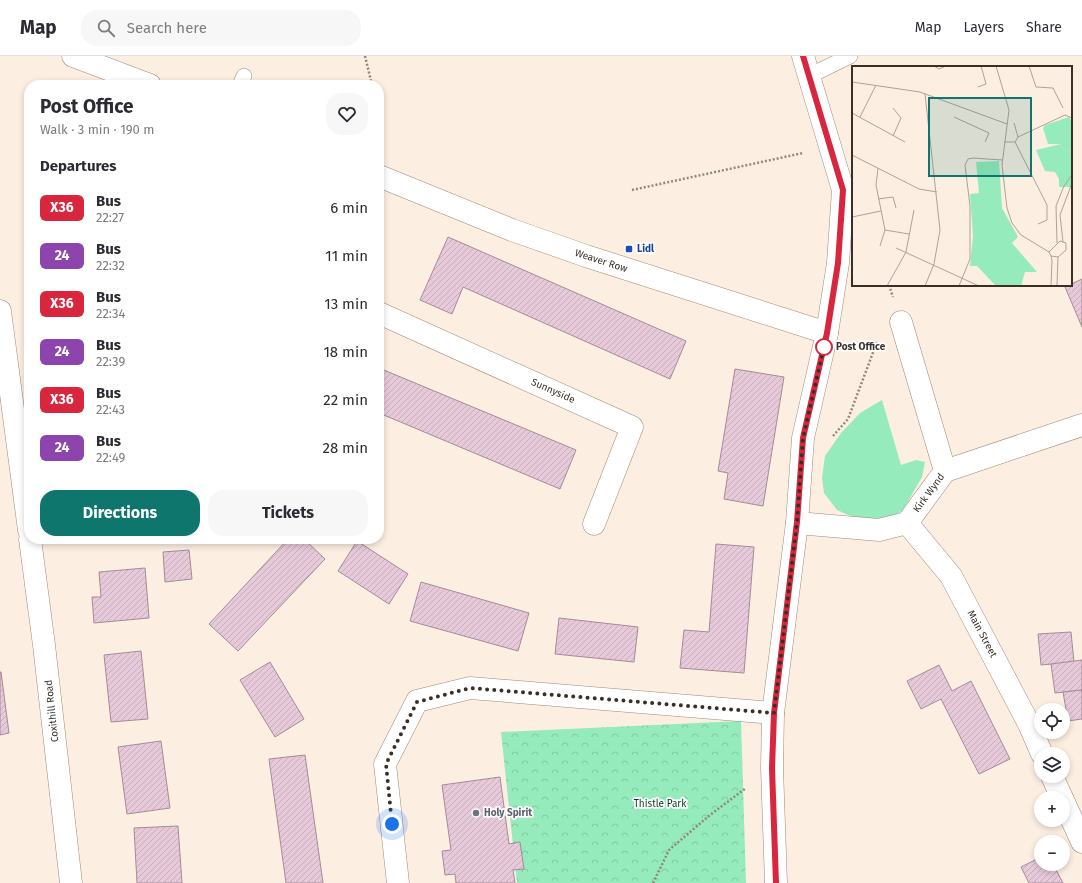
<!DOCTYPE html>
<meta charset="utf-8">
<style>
body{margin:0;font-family:"Fira Sans",sans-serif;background:#f7f7f7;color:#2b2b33;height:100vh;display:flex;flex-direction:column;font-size:15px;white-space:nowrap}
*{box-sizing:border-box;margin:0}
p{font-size:13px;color:#7c7c81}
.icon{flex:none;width:22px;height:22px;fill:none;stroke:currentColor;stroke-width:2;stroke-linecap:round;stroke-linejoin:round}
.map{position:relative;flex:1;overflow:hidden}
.details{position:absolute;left:24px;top:24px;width:360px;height:464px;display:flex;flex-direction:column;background:#fff;border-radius:16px;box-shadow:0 2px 6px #0003}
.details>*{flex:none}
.badge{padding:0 8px;border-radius:6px;font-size:14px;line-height:26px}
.fabs{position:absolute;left:1034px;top:647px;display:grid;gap:8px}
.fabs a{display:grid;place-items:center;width:36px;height:36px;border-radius:50%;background:#fff;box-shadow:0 2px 6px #0003;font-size:20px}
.you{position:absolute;width:20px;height:20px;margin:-10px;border:3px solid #fff;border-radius:50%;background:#1a73e8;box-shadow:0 0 0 6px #1a73e833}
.map>.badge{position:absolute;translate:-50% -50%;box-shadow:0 0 0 2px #fff}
h2{padding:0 16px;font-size:15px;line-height:36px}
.round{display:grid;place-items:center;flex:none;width:42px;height:42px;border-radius:16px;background:#f7f7f7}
.summary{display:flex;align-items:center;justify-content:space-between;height:68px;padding:0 16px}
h1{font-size:19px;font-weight:700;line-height:30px}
.cta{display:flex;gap:8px;margin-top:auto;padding:8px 16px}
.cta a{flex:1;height:46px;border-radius:16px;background:#0f766e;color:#fff;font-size:16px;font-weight:700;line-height:46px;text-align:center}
.cta a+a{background:#f7f7f7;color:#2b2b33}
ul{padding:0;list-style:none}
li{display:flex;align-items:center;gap:12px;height:48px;padding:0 16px}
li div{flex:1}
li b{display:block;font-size:15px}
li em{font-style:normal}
li .badge{min-width:44px;font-weight:700;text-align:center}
header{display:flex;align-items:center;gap:24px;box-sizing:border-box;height:56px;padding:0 20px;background:#fff;border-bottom:1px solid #e1e1e2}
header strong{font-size:19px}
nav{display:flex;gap:22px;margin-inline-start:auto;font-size:14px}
.search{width:280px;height:36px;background:#f7f7f7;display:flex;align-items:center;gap:10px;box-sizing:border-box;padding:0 14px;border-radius:16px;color:#7c7c81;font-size:15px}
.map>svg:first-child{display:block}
.grass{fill:#95ebbb}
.park{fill:url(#park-crowns)}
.building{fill:url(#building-hatch);stroke:#a58a98}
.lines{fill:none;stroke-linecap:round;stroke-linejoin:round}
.service-casing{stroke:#9f8976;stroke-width:16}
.minor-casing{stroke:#9f8976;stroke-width:23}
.tertiary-casing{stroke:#9f8976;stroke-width:23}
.secondary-casing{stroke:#9f8976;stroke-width:23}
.path{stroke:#93877d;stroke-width:2.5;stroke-dasharray:2 2;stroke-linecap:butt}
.service{stroke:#fff;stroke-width:15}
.minor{stroke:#fff;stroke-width:22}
.tertiary{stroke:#fff;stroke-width:22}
.secondary{stroke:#fff;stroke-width:22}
.line-casing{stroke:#fff;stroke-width:9}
.line{stroke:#d7263d;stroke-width:6}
.walk{stroke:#382f27;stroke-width:4;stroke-dasharray:0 7.2}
.transit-dot{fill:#1a4fb4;stroke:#fff;stroke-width:1.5}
.stop-dot{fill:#fff;stroke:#d7263d;stroke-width:2}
.worship-dot{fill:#6b7280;stroke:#fff;stroke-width:1.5}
.labels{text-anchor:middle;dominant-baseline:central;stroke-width:3.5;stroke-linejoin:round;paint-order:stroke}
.transit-label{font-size:10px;font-weight:bold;fill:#164399;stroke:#fff;text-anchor:start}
.street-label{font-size:10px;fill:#382f27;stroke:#fff}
.stop-label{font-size:10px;font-weight:bold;fill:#382f27;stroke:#fff;text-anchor:start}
.park-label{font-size:10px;fill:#0a3923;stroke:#fff}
.worship-label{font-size:10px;font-weight:bold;fill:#5b616d;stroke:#fff;text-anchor:start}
.inset-road{fill:none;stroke:#aea297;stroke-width:1}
.view{fill:#0f766e;fill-opacity:0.15;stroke:#0f766e;stroke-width:2}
.inset-edge{fill:none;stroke:#382f27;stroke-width:2}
</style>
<header>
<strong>Map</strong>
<div class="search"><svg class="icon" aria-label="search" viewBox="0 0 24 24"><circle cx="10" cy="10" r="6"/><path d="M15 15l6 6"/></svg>Search here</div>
<nav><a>Map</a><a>Layers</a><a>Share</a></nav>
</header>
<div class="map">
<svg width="1082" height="827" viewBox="0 0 1082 827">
<defs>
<pattern id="park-crowns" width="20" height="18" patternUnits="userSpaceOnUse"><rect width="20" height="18" fill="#95ebbb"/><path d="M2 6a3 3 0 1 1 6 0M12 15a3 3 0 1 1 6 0" fill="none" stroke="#81caa1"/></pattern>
<pattern id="building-hatch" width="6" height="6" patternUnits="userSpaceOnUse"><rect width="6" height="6" fill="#e7cad9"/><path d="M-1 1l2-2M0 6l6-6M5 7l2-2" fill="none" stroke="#c7aeba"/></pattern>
</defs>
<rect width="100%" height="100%" fill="#fdeee2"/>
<!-- grass -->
<path class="grass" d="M 882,344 L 901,409 L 916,404 L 925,406 L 922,421 L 903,454 L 891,462 L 875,464 L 855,462 L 837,454 L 824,437 L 822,422 L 825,400 L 841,377 L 860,357 Z"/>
<!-- park -->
<path class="park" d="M 741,665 L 746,827 L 517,827 L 501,676 Z"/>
<!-- building -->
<g class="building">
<path d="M 29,117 L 29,133 L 25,118 Z"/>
<path d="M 448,181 L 686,285 L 670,323 L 463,231 L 452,258 L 420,244 Z"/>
<path d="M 1082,223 L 1082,271 L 1065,231 Z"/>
<path d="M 379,312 L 576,394 L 560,433 L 379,357 Z"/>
<path d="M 735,313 L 784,321 L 763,450 L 724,443 L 728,417 L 718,415 Z"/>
<path d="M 288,483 L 304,483 L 325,503 L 238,595 L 209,568 Z"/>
<path d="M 357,485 L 408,518 L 389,548 L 338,515 Z"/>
<path d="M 716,488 L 754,491 L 744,617 L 680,612 L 684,574 L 709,576 Z"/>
<path d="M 189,494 L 192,523 L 165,526 L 163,496 Z"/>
<path d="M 145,512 L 149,562 L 94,567 L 92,541 L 101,541 L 99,516 Z"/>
<path d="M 421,526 L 529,557 L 518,595 L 410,565 Z"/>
<path d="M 559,562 L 638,571 L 634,606 L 555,598 Z"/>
<path d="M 1071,576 L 1074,606 L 1041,609 L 1038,578 Z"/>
<path d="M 141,595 L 148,663 L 111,666 L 104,599 Z"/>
<path d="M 1082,604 L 1082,634 L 1055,637 L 1051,608 Z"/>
<path d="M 270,606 L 304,663 L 275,681 L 240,624 Z"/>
<path d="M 939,609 L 952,635 L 971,625 L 1010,703 L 979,718 L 941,643 L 921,653 L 907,625 Z"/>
<path d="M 0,616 L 1,616 L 9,677 L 0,679 Z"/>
<path d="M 1082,634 L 1082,663 L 1068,665 L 1063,636 Z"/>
<path d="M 161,685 L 170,752 L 127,758 L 118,691 Z"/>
<path d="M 305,699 L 323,827 L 286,827 L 269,703 Z"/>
<path d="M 500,721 L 509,788 L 520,786 L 524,813 L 513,814 L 515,827 L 456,827 L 455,818 L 445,819 L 442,795 L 451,794 L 442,729 Z"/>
<path d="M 178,770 L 182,827 L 137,827 L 134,772 Z"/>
<path d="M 1041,801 L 1041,808 L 1053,808 L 1063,827 L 1029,827 L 1021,811 Z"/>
</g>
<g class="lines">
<!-- service casing -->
<g class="service-casing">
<g id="service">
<path d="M 809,20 L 850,0"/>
<path d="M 240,29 L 244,20"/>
</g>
</g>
<!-- minor casing -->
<g class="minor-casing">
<g id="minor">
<path d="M 0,255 L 29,474"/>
<path d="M 379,257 L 632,371 L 594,468"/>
<path d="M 901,266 L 945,415"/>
<path d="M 797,467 L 879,474 L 907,467 L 945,415 L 1082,369"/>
<path d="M 907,467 L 951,520 L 1029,668 L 1042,698"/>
<path d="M 30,483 L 44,589 L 71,827"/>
<path d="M 1052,720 L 1062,742"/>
<path d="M 1063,744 L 1082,786"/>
<path d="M 398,827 L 385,708 L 417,645 L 470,632 L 773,657"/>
</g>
</g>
<!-- tertiary casing -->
<g class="tertiary-casing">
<g id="tertiary">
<path d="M 73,0 L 150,29"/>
<path d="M 379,120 L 512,174 L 586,200 L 827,277"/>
</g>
</g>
<!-- secondary casing -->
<g class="secondary-casing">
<path id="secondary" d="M 776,827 L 772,712 L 773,657 L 797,467 L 803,382 L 827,277 L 838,207 L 843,134 L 803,0"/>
</g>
<!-- path -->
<g class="path">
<path d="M 365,0 L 372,29"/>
<path d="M 632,134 L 803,97"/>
<path d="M 889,229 L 893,241"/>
<path d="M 833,380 L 848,363 L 877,286"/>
<path d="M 653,827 L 669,794 L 710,759 L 746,732"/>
</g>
<!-- service -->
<use href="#service" class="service"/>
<!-- minor -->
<use href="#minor" class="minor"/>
<!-- tertiary -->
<use href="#tertiary" class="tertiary"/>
<!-- secondary -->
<use href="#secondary" class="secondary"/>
</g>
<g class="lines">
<!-- line casing -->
<g class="line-casing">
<path id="line" d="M 776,827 L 772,712 L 774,657 L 797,466 L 803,382 L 827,277 L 838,207 L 843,134 L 803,0"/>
</g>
<!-- line -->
<use href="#line" class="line"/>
<!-- walk -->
<path class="walk" d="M 392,768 L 386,708 L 417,646 L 470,632 L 774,657 L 797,466 L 803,382 L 824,291"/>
</g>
<!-- markers -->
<rect class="transit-dot" x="625" y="189" width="8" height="8" rx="2"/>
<circle class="stop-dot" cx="824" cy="291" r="8"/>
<circle class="worship-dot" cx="476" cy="757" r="4"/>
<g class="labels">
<!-- transit labels -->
<g class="transit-label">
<text x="637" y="193">Lidl</text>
</g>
<!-- street labels -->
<g class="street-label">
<text transform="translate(601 205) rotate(18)">Weaver Row</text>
<text transform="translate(553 335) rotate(24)">Sunnyside</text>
<text transform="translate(929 437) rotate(-54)">Kirk Wynd</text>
<text transform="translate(982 578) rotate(62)">Main Street</text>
<text transform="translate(52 655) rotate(-96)">Coxithill Road</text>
</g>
<!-- stop labels -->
<g class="stop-label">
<text x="836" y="291">Post Office</text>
</g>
<!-- park labels -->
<g class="park-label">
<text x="660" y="748">Thistle Park</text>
</g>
<!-- worship labels -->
<g class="worship-label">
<text x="484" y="757">Holy Spirit</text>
</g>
</g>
<!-- overview -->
<g transform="translate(852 10)">
<rect width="220" height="220" fill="#fdeee2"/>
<path d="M 209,78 L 212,85 L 220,81 L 219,121 L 207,121 L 207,113 L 203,106 L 193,105 L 184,84 Z" fill="#95ebbb"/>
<path d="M 217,51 L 220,56 L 220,81 L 212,85 L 209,78 L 196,78 L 191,62 L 193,59 Z" fill="#95ebbb"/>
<path d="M 147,95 L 150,142 L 166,171 L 160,177 L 185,206 L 173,206 L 169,220 L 144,220 L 125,200 L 118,200 L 121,170 L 118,128 L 127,127 L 124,96 Z" fill="#95ebbb"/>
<path class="inset-road" d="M 82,0 L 87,3 L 94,0M 144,0 L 157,44 L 150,99 L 155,142 L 160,157 L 169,169 L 197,186M 177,0 L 184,21 L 201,22 L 211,42M 0,16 L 68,26 L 155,58M 126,21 L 134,18 L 129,0M 73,28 L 88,164 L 82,198 L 73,220M 41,42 L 49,52 L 41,70M 0,47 L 53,76M 8,51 L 24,19M 102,51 L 137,67 L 133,76M 162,57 L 166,71M 152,76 L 163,76 L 166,71 L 213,49 L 220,52M 163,76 L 195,139 L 195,154 L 186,158M 0,89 L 67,123 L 85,126M 26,102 L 24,119 L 33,164 L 28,180M 26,133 L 41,131 L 44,142M 0,151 L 29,145M 33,164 L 57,168M 211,176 L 208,149 L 220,117M 205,177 L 204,140 L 212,120 L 220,109M 44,182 L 127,220M 199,190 L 206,191 L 214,184 L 214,177 L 208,175 L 197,186 L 199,190 L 200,194 L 199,220M 35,220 L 54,186 L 62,144M 107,220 L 118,193 L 118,140 L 113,99 L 116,93 L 121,92 L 150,94M 205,220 L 206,191"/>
<path class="view" d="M 77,32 L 179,32 L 179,110 L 77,110 Z"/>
<rect width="220" height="220" class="inset-edge"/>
</g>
</svg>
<div class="fabs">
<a><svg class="icon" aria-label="locate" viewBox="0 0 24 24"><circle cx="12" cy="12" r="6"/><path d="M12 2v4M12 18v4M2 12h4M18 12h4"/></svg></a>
<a><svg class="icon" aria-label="layers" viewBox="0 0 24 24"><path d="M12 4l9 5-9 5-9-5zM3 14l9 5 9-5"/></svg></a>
<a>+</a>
<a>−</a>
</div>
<div class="you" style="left:392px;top:768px"></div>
<section class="details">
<div class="summary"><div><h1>Post Office</h1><p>Walk · 3 min · 190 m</p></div><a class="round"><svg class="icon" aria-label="heart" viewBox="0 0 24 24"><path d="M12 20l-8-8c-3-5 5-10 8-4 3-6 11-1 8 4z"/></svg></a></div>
<h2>Departures</h2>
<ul>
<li><span class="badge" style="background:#d7263d;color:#fff">X36</span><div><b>Bus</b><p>22:27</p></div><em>6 min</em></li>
<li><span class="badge" style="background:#8e44ad;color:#fff">24</span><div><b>Bus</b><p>22:32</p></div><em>11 min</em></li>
<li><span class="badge" style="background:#d7263d;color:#fff">X36</span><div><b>Bus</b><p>22:34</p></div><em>13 min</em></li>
<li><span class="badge" style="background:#8e44ad;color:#fff">24</span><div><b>Bus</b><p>22:39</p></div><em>18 min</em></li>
<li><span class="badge" style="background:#d7263d;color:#fff">X36</span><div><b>Bus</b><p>22:43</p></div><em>22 min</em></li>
<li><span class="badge" style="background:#8e44ad;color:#fff">24</span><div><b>Bus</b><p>22:49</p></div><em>28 min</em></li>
</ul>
<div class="cta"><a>Directions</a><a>Tickets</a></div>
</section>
</div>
